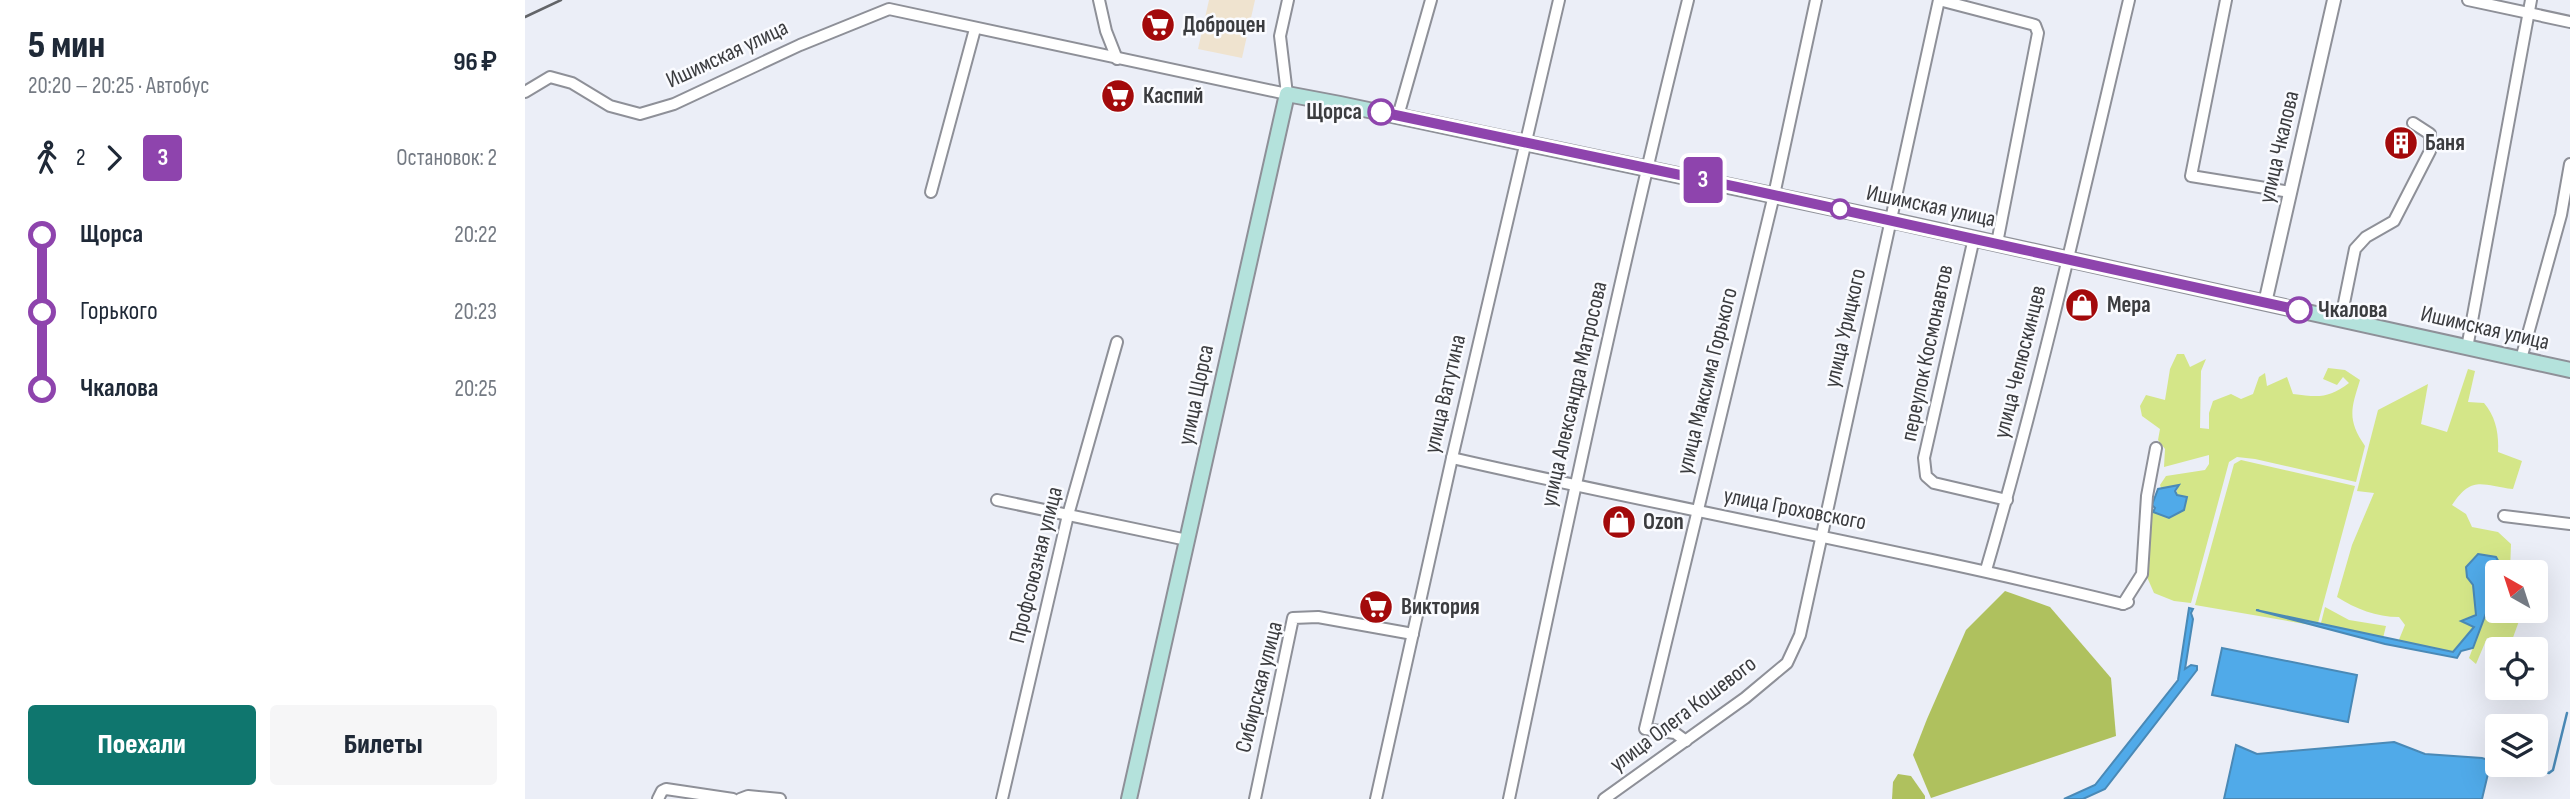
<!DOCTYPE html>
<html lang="ru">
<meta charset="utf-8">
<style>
body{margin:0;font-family:"Sofia Sans Condensed",sans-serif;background:#f6f6f7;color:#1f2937;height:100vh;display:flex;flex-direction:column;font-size:26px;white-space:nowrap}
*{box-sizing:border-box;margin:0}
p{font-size:23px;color:#747a83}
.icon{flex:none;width:38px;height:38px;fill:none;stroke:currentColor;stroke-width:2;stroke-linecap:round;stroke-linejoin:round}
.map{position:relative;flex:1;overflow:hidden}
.details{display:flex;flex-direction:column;background:#fff;width:525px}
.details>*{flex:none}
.badge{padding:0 14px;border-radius:5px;font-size:24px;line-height:46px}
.needle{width:46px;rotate:321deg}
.tools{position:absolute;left:1960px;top:560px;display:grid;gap:14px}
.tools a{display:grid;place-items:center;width:63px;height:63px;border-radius:7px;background:#fff;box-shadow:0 7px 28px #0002;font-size:35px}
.map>.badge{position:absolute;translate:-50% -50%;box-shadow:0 0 0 4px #fff}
.legs{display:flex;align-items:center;gap:10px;height:77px;padding:0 28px;font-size:23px}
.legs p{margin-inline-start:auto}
.head{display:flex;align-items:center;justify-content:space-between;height:119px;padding:0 28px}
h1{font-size:38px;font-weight:800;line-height:52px}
.primary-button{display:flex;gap:14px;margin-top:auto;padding:14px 28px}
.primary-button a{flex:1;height:80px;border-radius:7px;background:#0f766e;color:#fff;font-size:28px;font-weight:800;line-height:80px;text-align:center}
.primary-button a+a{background:#f6f6f7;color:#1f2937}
ul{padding:0 28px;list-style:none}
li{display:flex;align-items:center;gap:24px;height:77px;font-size:26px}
li i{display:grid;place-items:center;width:10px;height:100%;margin:0 9px;background:currentColor}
li i::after{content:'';width:18px;height:18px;margin:-9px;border:5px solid;border-radius:50%;background:#fff}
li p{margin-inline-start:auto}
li:first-child i{background:linear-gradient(#0000 50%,currentColor 0)}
li:last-child i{background:linear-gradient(currentColor 50%,#0000 0)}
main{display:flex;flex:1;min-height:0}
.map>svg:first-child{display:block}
.industrial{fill:#efe3cf}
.green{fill:#d4e688}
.forest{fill:#afc15e}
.water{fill:#50aae9;stroke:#4a89b6;stroke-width:2}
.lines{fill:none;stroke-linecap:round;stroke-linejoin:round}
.stream{stroke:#4a89b6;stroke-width:2.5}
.minor-casing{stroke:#8e9098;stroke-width:14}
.tertiary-casing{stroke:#8e9098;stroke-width:16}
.secondary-casing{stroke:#8e9098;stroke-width:18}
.minor{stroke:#fff;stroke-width:10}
.tertiary{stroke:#fff;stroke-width:12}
.secondary{stroke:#b4e2dc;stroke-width:14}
.rail{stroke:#626468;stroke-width:2.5}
.line-1-casing{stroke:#fff;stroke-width:16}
.line-1{stroke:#8e44ad;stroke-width:10}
.stop-1-dot{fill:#fff;stroke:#8e44ad;stroke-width:3.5}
.labels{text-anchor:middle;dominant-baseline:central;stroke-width:5;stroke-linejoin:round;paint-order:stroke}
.poi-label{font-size:23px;font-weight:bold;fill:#3b3c3f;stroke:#fafbff;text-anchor:start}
.street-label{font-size:23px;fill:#3b3c3f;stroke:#fafbff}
.stop-label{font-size:23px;font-weight:bold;fill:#3b3c3f;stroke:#fafbff;text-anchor:end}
</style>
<main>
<section class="details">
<div class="head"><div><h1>5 мин</h1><p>20:20 – 20:25 · Автобус</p></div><b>96 ₽</b></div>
<div class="legs"><svg class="icon" aria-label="walk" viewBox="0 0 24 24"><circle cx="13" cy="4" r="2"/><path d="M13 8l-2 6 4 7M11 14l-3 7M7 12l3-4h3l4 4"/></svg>2<svg class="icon" aria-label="forward" viewBox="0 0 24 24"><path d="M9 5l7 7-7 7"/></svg><b class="badge" style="background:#8e44ad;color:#fff">3</b><p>Остановок: 2</p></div>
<ul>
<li><i style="color:#8e44ad"></i><b>Щорса</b><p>20:22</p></li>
<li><i style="color:#8e44ad"></i><span>Горького</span><p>20:23</p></li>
<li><i style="color:#8e44ad"></i><b>Чкалова</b><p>20:25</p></li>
</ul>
<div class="primary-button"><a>Поехали</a><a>Билеты</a></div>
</section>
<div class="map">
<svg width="2045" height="799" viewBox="0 0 2045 799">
<rect width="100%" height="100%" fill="#ebeef7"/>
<!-- industrial -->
<path class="industrial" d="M 684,0 L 730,0 L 717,58 L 673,49 Z"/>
<!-- green -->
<g class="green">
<path d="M 1652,354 L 1659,354 L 1665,367 L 1681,359 L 1676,371 L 1675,428 L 1684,429 L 1684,413 L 1688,401 L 1706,394 L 1716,399 L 1728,394 L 1734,377 L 1740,373 L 1742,386 L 1762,377 L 1768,394 C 1793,397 1803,399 1824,383 L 1818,377 L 1812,385 L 1798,379 L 1803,368 L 1820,370 L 1835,380 C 1826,409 1822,420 1840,446 L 1831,482 L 1730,459 L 1712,457 L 1704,462 L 1666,603 L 1649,601 L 1629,593 L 1622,577 L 1624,516 L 1628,512 L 1644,518 L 1653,486 L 1636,488 L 1635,485 L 1641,476 L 1680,470 L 1684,464 L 1684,455 L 1639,467 L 1640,449 L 1633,440 L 1635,429 L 1617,416 L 1615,406 L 1621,395 L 1640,400 L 1645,369 Z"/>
<path d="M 1943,369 L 1950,371 L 1943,402 L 1959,403 C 1971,417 1974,434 1973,452 L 1997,461 L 1988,489 C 1956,485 1947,475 1927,505 L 1941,514 L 1947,527 L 1973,532 L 1986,544 L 1985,572 L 1976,572 L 1977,568 L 1942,577 L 1948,585 L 1951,615 L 1937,622 L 1949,626 L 1928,652 L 1873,642 L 1880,625 L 1874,617 C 1851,617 1831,609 1812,597 L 1827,545 L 1849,493 L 1832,491 L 1853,410 L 1903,384 L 1896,424 L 1922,432 Z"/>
<path d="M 1716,460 L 1830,486 L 1793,623 L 1749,614 L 1792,626 L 1670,605 L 1709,464 Z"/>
<path d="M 1972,584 L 1972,611 L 1978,611 L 1994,621 L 1986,643 L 1962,638 L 1951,664 L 1944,658 Z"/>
<path d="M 1800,607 L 1824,620 L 1861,626 L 1858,638 L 1796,623 Z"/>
</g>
<!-- forest -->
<g class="forest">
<path d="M 1480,591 L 1525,607 L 1586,678 L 1591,736 L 1406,798 L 1388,755 L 1402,719 L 1441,630 Z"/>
<path d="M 1373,774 L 1386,776 L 1400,796 L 1400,799 L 1367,799 L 1368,782 Z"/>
</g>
<!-- water -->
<g class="water">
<path d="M 1654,485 L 1650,491 L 1652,495 L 1662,497 L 1659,510 L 1644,518 L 1628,512 L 1630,508 L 1627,505 L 1633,489 Z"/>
<path d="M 1953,554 L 1971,557 L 1977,568 L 1976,572 L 1972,572 L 1972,584 L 1948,648 L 1936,651 L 1932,658 L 1860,644 L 1731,610 L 1928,652 L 1949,627 L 1936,621 L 1951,615 L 1948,585 L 1942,577 L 1941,567 Z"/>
<path d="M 1664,608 L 1668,609 L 1666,613 L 1668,619 L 1660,669 L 1666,665 L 1672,666 L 1672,670 L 1580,789 L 1558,799 L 1539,799 L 1570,785 L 1653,680 Z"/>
<path d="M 1697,648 L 1832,675 L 1823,722 L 1687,695 Z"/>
<path d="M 1869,742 L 1900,754 L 1957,758 L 1966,761 L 1957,799 L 1699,799 L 1711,745 L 1732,754 Z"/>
</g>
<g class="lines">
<!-- stream -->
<g class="stream">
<path d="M 1966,761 L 1972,761"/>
<path d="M 1988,765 L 2024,773 L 2028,770 L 2042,713"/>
</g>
<!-- minor casing -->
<g class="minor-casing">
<g id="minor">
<path d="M 574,0 L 581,31 L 592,59"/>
<path d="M 1414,0 L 1510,25 L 1513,33 L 1472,243"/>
<path d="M 1701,0 L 1666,176 L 1765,192"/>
<path d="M 1943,0 L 2045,22"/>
<path d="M 0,92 L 25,77 L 47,83 L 85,106 L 115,114 L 149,104 L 275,45 L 364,9 L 762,94 L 755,36 L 763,0"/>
<path d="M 873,116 L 906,0"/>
<path d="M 406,192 L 450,29"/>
<path d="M 1449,238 L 1399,458 L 1401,476 L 1409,483 L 1482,500"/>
<path d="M 1816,318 L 1830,249 L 1841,237 L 1869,221 L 1905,151 L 1905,134 L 1888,123"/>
<path d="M 1942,348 L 2006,0"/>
<path d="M 1996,359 L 2036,215 L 2045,164"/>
<path d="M 927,458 C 1150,509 1375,549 1598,604 L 1603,602"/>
<path d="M 472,500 L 662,540"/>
<path d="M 1979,516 L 2045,524"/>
<path d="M 1461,570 C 1516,382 1559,191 1604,0"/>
<path d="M 1598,604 L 1617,574 L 1622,496 L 1631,448"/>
<path d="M 1161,741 L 1150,733 L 1120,729 L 1249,195 L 1291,0"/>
<path d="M 133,799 L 137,791 L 141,789 L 208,799"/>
<path d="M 215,799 L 223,796 L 255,799"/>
<path d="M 477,799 L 543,515 L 592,342"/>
<path d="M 730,799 L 768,618 L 793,617 L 888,634"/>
<path d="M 851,799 L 927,458 L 1034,0"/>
<path d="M 984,799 C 1040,532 1097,265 1163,0"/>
<path d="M 1079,799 L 1220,698 L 1262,663 L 1275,635 L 1414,0"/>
</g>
</g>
<!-- tertiary casing -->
<g class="tertiary-casing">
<path id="tertiary" d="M 1740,303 L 1809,0"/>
</g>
<!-- secondary casing -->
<g class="secondary-casing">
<path id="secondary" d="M 604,799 L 762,94 L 815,104 L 1365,220 L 2045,370"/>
</g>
<!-- minor -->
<use href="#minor" class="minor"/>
<!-- tertiary -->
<use href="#tertiary" class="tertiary"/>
<!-- secondary -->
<use href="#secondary" class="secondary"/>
<!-- rail -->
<path class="rail" d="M 0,17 L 36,0"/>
</g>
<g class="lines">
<!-- line-1 casing -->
<g class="line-1-casing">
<path id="line-1" d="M 856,112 L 1212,187 L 1774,310"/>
</g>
<!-- line-1 -->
<use href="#line-1" class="line-1"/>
</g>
<!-- icons -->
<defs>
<g id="supermarket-disc" transform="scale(1.75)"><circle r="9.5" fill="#a30a0b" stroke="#fafbff"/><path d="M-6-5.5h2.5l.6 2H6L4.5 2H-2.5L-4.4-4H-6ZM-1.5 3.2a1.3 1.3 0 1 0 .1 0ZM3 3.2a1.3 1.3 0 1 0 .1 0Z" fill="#fff"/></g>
<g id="building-disc" transform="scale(1.75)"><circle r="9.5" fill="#a30a0b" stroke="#fafbff"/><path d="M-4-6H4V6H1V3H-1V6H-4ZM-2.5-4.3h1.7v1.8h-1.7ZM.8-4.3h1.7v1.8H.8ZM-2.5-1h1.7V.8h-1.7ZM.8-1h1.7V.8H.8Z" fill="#fff"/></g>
<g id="shop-disc" transform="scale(1.75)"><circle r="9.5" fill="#a30a0b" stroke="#fafbff"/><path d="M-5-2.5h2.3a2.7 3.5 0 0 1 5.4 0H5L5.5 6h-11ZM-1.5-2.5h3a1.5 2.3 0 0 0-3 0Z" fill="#fff"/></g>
</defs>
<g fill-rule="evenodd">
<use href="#supermarket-disc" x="633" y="25"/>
<use href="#supermarket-disc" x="593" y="96"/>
<use href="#building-disc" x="1876" y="143"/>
<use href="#shop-disc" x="1557" y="305"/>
<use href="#shop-disc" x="1094" y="522"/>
<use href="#supermarket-disc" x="851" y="607"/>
</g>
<!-- markers -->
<g class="stop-1-dot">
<circle cx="856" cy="112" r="12"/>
<circle cx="1315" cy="209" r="9"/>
<circle cx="1774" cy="310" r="12"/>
</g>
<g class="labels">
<!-- poi labels -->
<g class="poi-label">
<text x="658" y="25">Доброцен</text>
<text x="618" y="96">Каспий</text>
<text x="1900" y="143">Баня</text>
<text x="1582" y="305">Мера</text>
<text x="1118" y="522">Ozon</text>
<text x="876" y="607">Виктория</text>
</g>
<!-- street labels -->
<g class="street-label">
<text transform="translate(202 54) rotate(-25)">Ишимская улица</text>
<text transform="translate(1754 147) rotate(-77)">улица Чкалова</text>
<text transform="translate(1406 206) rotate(12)">Ишимская улица</text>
<text transform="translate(1320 328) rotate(-77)">улица Урицкого</text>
<text transform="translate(1960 328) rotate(13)">Ишимская улица</text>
<text transform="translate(1402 353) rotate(-78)">переулок Космонавтов</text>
<text transform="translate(1495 362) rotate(-76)">улица Челюскинцев</text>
<text transform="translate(1182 381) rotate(-76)">улица Максима Горького</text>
<text transform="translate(920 394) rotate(-77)">улица Ватутина</text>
<text transform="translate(1049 394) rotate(-77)">улица Александра Матросова</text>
<text transform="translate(671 395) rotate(-78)">улица Щорса</text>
<text transform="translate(1270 509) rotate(11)">улица Гроховского</text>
<text transform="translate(511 565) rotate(-76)">Профсоюзная улица</text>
<text transform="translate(734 687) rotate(-76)">Сибирская улица</text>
<text transform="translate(1158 714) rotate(-37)">улица Олега Кошевого</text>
</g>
<!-- stop labels -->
<g class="stop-label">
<text x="837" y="112">Щорса</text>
<text x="1793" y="310" text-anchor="start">Чкалова</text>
</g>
</g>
</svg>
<div class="tools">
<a><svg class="needle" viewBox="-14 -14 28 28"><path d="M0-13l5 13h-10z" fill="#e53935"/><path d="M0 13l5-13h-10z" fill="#747a83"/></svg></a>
<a><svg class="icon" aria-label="locate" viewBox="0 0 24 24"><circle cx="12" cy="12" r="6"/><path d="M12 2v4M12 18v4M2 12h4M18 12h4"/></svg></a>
<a><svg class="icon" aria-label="layers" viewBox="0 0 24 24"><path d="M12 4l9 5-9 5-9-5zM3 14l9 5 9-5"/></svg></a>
</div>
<b class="badge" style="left:1178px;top:180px;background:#8e44ad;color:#fff">3</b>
</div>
</main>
